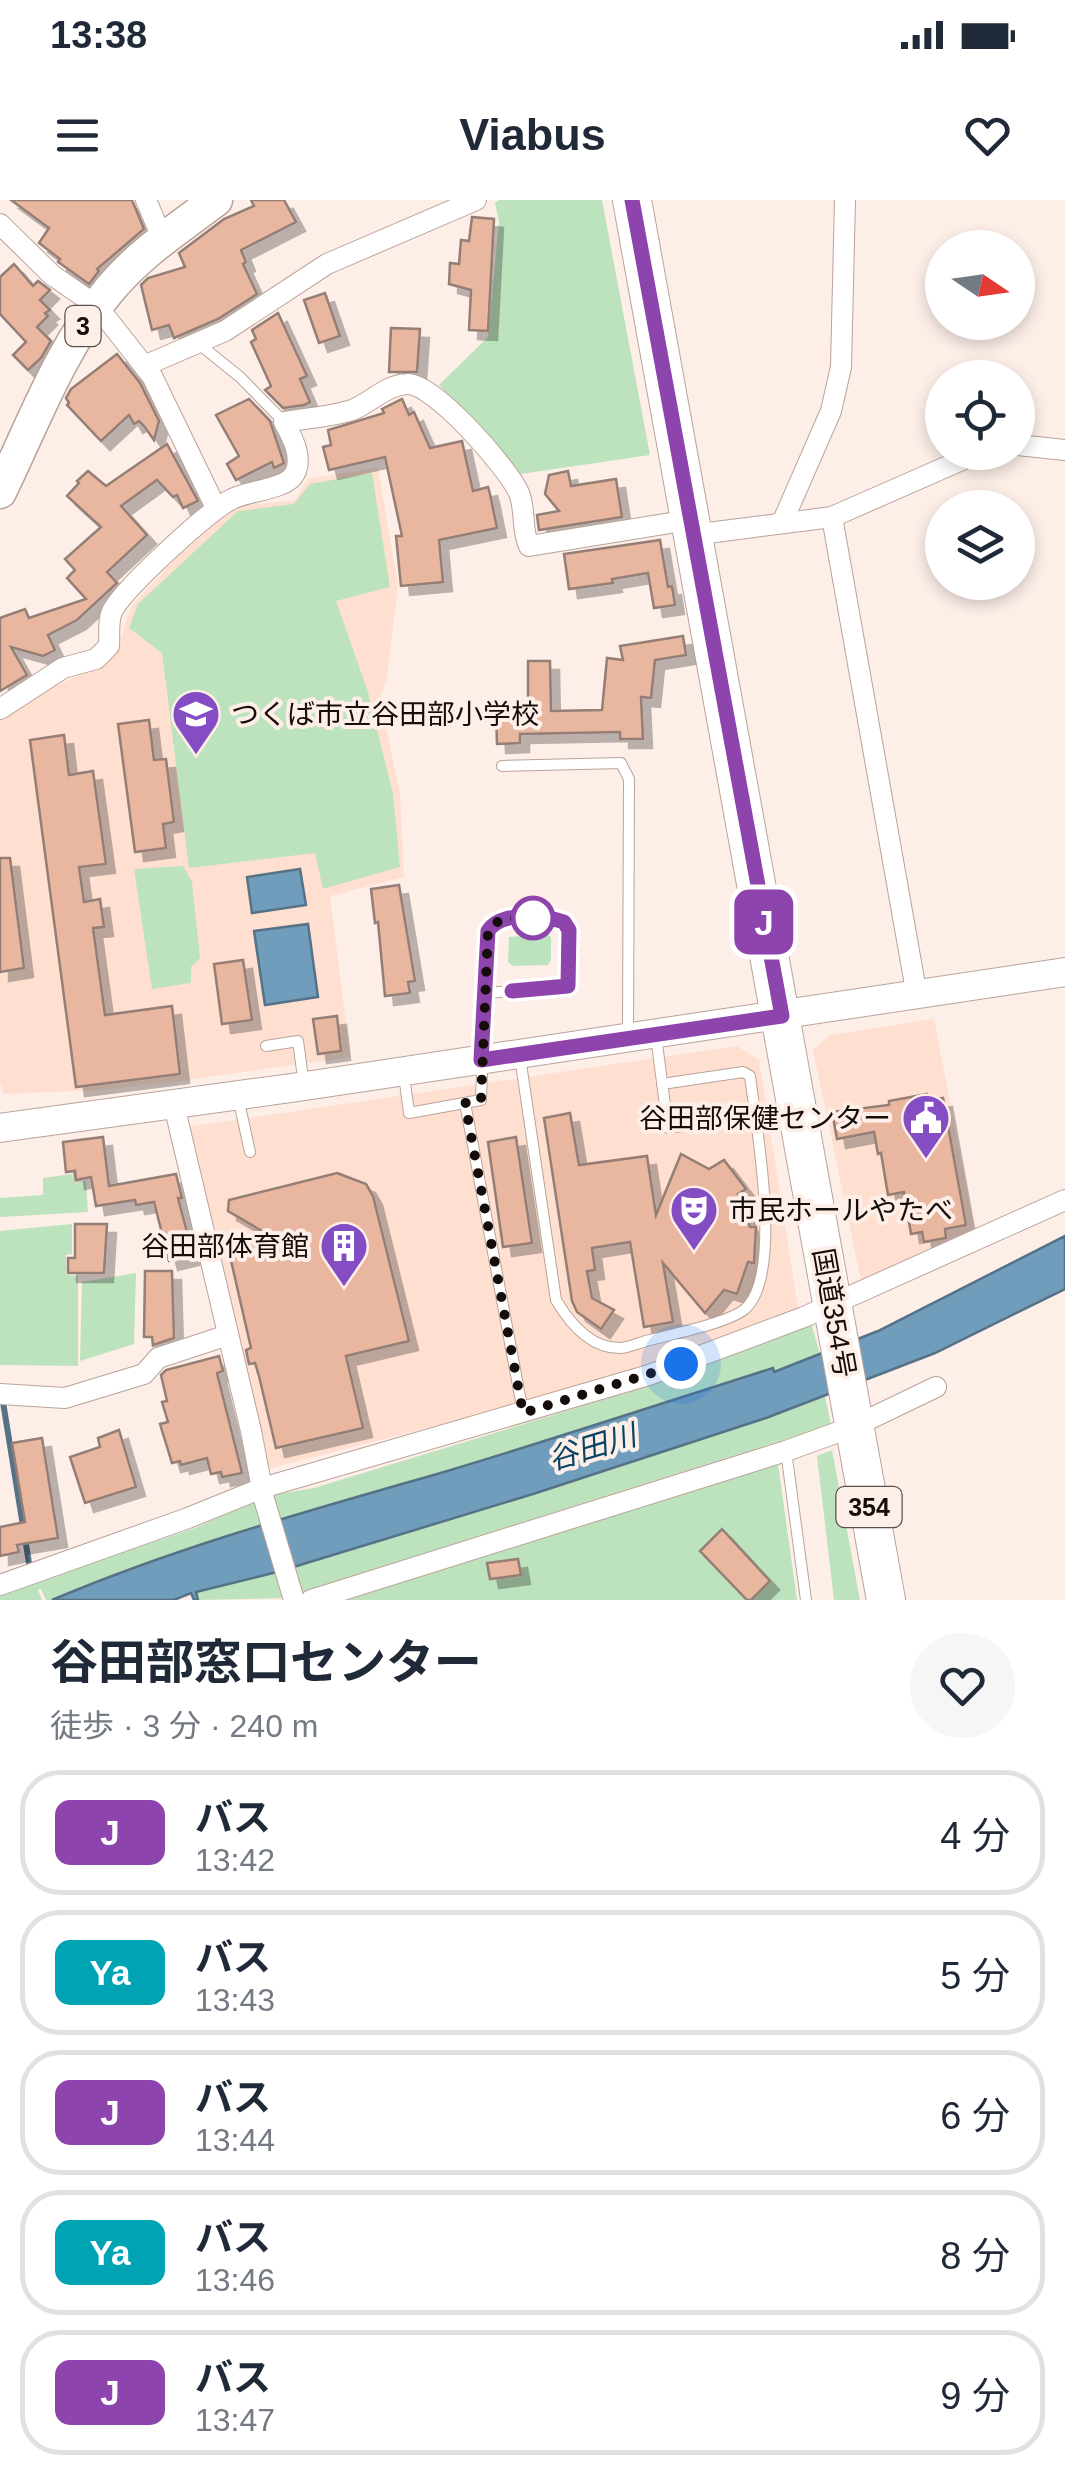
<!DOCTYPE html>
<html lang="ja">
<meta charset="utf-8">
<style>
body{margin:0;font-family:Arial,"Noto Sans JP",sans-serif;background:#f6f6f7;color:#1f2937;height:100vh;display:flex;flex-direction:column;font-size:38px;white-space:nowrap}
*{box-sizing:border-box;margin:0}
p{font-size:32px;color:#747a83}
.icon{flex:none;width:55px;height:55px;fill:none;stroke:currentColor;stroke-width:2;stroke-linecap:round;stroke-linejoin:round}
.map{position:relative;height:1400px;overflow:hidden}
.panel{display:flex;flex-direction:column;background:#fff;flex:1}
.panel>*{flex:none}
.badge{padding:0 20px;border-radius:15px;font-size:35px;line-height:65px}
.needle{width:65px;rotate:103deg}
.controls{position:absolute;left:925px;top:30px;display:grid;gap:20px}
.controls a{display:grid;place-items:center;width:110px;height:110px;border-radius:50%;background:#fff;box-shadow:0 5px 15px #0003;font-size:50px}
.you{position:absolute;width:50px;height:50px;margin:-25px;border:8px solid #fff;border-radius:50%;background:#1a73e8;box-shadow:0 0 0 15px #1a73e833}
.map>.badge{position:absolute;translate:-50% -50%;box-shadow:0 0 0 5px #fff}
.round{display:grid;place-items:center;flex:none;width:105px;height:105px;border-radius:52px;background:#f6f6f7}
.head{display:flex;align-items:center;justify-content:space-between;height:170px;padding:0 50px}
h1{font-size:48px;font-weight:700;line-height:75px}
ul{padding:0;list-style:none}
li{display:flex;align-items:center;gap:30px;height:125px;margin:0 20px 15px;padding:0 30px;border:5px solid #e0e1e3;border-radius:40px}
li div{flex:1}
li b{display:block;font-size:38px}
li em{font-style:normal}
li .badge{min-width:110px;font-weight:700;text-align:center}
.status{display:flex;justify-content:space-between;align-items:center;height:70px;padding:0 50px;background:#fff;direction:ltr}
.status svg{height:28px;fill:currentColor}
header{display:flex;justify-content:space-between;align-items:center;height:130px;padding:0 50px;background:#fff;font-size:45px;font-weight:700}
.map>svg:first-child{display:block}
.built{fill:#ffdfd0}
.green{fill:#bde3be}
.water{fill:#709dbb;stroke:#557286;stroke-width:2.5}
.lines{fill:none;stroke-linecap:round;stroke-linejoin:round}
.stream{stroke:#557286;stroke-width:6}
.building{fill:#e9b7a0;stroke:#947e75;stroke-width:2.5;filter:url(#shadow)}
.lane-casing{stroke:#baa399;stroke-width:12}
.street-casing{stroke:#baa399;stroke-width:22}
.secondary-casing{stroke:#baa399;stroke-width:30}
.primary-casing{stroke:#baa399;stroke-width:35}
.highway-casing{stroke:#baa399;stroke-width:40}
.lane{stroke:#fff;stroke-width:10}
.street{stroke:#fff;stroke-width:20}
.secondary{stroke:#fff;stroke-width:28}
.primary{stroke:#fff;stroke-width:32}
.highway{stroke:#fff;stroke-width:38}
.line-casing{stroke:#fff;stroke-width:22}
.line{stroke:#8e44ad;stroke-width:15}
.walk{stroke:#150d0a;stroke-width:10;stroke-dasharray:0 18}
.stop-dot{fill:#fff;stroke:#8e44ad;stroke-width:5}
.labels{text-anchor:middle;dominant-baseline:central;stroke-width:8;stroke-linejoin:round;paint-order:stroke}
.shield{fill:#fdeee8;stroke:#5b504d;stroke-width:2.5}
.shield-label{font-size:25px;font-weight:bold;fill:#150d0a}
.poi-label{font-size:28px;fill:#150d0a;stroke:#fdeee8;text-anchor:start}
.street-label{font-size:28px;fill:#150d0a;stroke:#fdeee8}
.water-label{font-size:30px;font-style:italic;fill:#094463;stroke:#fdeee8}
</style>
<div class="status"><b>13:38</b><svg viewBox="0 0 49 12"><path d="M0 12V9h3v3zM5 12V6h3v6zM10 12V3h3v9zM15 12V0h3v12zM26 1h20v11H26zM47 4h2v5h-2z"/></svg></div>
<header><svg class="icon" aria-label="menu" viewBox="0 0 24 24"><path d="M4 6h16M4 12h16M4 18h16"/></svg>Viabus<svg class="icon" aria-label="heart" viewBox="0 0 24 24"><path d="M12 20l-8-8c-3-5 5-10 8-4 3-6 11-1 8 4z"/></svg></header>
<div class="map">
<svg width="1065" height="1400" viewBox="0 0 1065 1400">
<defs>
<filter id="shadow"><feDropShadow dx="9" dy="9" stdDeviation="0" flood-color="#0004"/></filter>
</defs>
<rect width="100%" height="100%" fill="#fdeee8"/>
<!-- built -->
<g class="built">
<path d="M 378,268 L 398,385 L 387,476 L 380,500 L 400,593 L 404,677 L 330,696 L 350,857 L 180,881 L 99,890 L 4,894 L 0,882 L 0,520 L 45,491 L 101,465 L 118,451 L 126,420 L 134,403 L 179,355 L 235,306 L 295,300 L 308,279 Z"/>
<path d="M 934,819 L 974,1028 L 861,1080 L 813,850 L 830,835 Z"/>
<path d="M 737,846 L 759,860 L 798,1108 L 727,1139 L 605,1182 L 267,1269 L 187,927 Z"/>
</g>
<!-- green -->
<g class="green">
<path d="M 499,0 L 602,0 L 650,255 L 521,274 L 439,185 L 488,137 L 499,22 L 495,3 Z"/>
<path d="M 372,273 L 390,387 L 336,401 L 368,492 L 393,594 L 400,667 L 323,689 L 315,653 L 189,668 L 162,453 L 129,428 L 138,404 L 238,311 L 294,304 L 310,284 Z"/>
<path d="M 183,666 L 192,682 L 200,758 L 191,767 L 191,783 L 152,789 L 134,669 Z"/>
<path d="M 548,734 L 551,737 L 551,760 L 548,765 L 513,766 L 508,762 L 509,737 Z"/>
<path d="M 72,974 L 74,983 L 86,981 L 88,1012 L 0,1017 L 0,998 L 43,995 L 43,978 Z"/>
<path d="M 72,1024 L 72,1054 L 66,1055 L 66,1075 L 78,1076 L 78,1166 L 0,1165 L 0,1031 Z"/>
<path d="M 136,1073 L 134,1144 L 80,1161 L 82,1082 Z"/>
<path d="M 811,1123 L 820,1154 L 774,1173 L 772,1169 L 513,1252 L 279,1320 L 272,1295 L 314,1288 L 596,1202 Z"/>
<path d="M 825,1196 L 831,1225 L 301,1392 L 293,1367 L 617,1268 Z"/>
<path d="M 832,1250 L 860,1400 L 834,1400 L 817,1256 Z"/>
<path d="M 778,1264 L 797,1400 L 333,1400 Z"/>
<path d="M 255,1301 L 264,1325 L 121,1371 L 52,1400 L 46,1400 L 41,1389 L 38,1390 L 42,1400 L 0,1400 L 0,1394 L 195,1328 Z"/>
<path d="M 277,1372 L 285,1398 L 198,1400 L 196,1392 Z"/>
</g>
<!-- water -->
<g class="water">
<path d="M 300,669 L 306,705 L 252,713 L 247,677 Z"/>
<path d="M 308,724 L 318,797 L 265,805 L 254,731 Z"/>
<path d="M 1065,1036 L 1065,1089 L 935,1153 L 766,1218 L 533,1294 L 277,1372 L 196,1392 L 198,1400 L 194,1400 L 191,1393 L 174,1400 L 52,1400 C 179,1346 312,1310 444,1272 C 554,1239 663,1203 773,1168 L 774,1172 L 878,1131 Z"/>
</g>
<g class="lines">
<!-- stream -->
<path class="stream" d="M 3,1202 L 29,1363"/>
</g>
<!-- building -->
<g class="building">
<path d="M 11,0 L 132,0 L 144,29 L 97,69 L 99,71 L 89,84 L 61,64 L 58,62 L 60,59 L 39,43 L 49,28 Z"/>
<path d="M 251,0 L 284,0 L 296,22 L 241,50 L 246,62 L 243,64 L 257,94 L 218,119 L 174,138 L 169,125 L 152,130 L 141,85 L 148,78 L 185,67 L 179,53 L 224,19 L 254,6 Z"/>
<path d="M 472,17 L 494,19 L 488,131 L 469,130 L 471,90 L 449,84 L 450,63 L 459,64 L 461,40 L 469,41 Z"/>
<path d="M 14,64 L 33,86 L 38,81 L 50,90 L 40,100 L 50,110 L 45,113 L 48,116 L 37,127 L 51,141 L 41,158 L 28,170 L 13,155 L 26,142 L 0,114 L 0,77 Z"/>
<path d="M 325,93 L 340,136 L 319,143 L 304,100 Z"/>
<path d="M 278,113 L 307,176 L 300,179 L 310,202 L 304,205 L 283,208 L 265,190 L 271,186 L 251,142 L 256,139 L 252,130 Z"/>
<path d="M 391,128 L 420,129 L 417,172 L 389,172 Z"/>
<path d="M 117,154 L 140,183 L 159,221 L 154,240 L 144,226 L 139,221 L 134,224 L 129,215 L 101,241 L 67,205 L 69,203 L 66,198 L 71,189 Z"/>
<path d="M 249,199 L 270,221 L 284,263 L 274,268 L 272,262 L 236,280 L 227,264 L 239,256 L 216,215 Z"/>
<path d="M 402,199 L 409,215 L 414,212 L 430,248 L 462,241 L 473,291 L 488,287 L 490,294 L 497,328 L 439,340 L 443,382 L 401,386 L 396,336 L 402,336 L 385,257 L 329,270 L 323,247 L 331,245 L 328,230 L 384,213 L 382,209 Z"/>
<path d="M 167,244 L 198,301 L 183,308 L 177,295 L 173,297 L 157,280 L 121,306 L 147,335 L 107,372 L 117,383 L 77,420 L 48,435 L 55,450 L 43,456 L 11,447 L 27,475 L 0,491 L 0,418 L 25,409 L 29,418 L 86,399 L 67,378 L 75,370 L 65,359 L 101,327 L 67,296 L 79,283 L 77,281 L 88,271 L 106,286 Z"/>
<path d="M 568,271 L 571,286 L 616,279 L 622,317 L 539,330 L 537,315 L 559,311 L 545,294 L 549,275 Z"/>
<path d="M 660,340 L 668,387 L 672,386 L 675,405 L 654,408 L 648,373 L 612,379 L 613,383 L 569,389 L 564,354 Z"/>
<path d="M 683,436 L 686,455 L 655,460 L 651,498 L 641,497 L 643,539 L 620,539 L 620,532 L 520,534 L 520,543 L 497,544 L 496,513 L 528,512 L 528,461 L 550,461 L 551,511 L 602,510 L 607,458 L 623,460 L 620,446 Z"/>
<path d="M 149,520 L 154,560 L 166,559 L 174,622 L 163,624 L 166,648 L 135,652 L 118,524 Z"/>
<path d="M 64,535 L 69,575 L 93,571 L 106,664 L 79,667 L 84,702 L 100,699 L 104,727 L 93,728 L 105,815 L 172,806 L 180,874 L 76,887 L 30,540 Z"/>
<path d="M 0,658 L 10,658 L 24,768 L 0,772 Z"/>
<path d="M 399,685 L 415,781 L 408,782 L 410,793 L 385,796 L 378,722 L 375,723 L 371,689 Z"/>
<path d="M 243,760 L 252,820 L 222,824 L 214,764 Z"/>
<path d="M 337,816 L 341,851 L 318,854 L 313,819 Z"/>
<path d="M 927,894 L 928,901 L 943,898 L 966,1025 L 945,1029 L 946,1038 L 924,1042 L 922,1032 L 911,1034 L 904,992 L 888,995 L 881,953 L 878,954 L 874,932 L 837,939 L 832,912 L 889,905 L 889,901 Z"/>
<path d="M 570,913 L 579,965 L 647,956 L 656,1015 L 681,954 L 709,969 L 724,960 L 746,989 L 738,994 L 750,1027 L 756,1027 L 754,1063 L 748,1062 L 737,1094 L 724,1090 L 705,1113 L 663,1063 L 673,1122 L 644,1127 L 630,1042 L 592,1048 L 595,1070 L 587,1071 L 592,1098 L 614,1110 L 601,1129 L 577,1112 L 572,1101 L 544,918 Z"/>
<path d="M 103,937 L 109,986 L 176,974 L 182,998 L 178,998 L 193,1055 L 169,1061 L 154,1002 L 136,1005 L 135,1000 L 96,1006 L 91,977 L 76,980 L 75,971 L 66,972 L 63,942 Z"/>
<path d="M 516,937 L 532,1043 L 503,1047 L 488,942 Z"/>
<path d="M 337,973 L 366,984 L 373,996 L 409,1141 L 346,1156 L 363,1228 L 276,1248 L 259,1176 L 255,1163 L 249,1164 L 246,1150 L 251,1148 L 227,1043 L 267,1034 L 228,1011 L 229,1000 Z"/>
<path d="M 75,1024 L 107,1024 L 104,1073 L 68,1073 L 68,1058 L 75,1058 Z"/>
<path d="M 145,1071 L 172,1071 L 174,1138 L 153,1145 L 152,1137 L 144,1137 Z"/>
<path d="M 219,1156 L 223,1171 L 217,1173 L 242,1273 L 222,1277 L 221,1272 L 211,1274 L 207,1258 L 181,1265 L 180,1261 L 172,1263 L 160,1224 L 168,1222 L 162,1202 L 167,1201 L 161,1175 L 166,1170 Z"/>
<path d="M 119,1230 L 136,1287 L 85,1303 L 70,1257 L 100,1247 L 98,1238 Z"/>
<path d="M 42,1238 L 58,1338 L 17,1345 L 19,1352 L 0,1356 L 0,1327 L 25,1322 L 12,1243 Z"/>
<path d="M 722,1329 L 770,1381 L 751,1400 L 747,1400 L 700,1351 Z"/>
<path d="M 518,1359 L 521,1375 L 490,1379 L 487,1363 Z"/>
</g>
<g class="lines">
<!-- lane casing -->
<g class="lane-casing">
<g id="lane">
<path d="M 199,144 L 240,177 L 284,222"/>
<path d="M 502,566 L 621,563 L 629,579 L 628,833"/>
<path d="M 656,836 L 668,928 L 755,918"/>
<path d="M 266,846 L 298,841 L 304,885"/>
<path d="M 520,857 L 556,1100 C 569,1122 591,1149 621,1148 C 630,1147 641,1142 650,1140 C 673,1134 728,1123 745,1109 C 784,1075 756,925 750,876 L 743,872 L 662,884"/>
<path d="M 404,875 L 409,913 L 481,900 L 487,731 C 501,711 543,715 564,721 L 569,730 L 568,787 L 484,793"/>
<path d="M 238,897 L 250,952"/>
<path d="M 465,903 L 523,1212"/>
<path d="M 786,1251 L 806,1400"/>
</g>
</g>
<!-- street casing -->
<g class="street-casing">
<g id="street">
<path d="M 146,0 L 163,40"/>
<path d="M 0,24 L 52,75 L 97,106 L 152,176 L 216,308"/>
<path d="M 144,166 L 225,131 L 327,64 L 476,0"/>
<path d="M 1018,245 L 1065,250"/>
<path d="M 832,317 L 917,796"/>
<path d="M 782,323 L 831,211 L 841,167 L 845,0"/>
<path d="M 692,335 L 832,317 L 980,252"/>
<path d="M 0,509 L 63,468 L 96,459 L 109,446 C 110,434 107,418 114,408 C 129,384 208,311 232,299 C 249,290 287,290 295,273 C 303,256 292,237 284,222 C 306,218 331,217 352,210 C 371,203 385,185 407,184 C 433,182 509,269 519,293 C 526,310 521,329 529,346 L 689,320"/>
<path d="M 174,905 L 251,1231 L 264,1299 L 294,1400"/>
<path d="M 0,1194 L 65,1198 L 144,1174 L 158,1158 L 228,1135"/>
<path d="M 0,1385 L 188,1318 L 262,1288 L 649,1175 L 804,1117 L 1065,1000"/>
<path d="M 311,1400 L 786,1251 L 855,1226 L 936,1187"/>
</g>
</g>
<!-- secondary casing -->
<g class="secondary-casing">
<path id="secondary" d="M 0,928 L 305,886 L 1065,772"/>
</g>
<!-- primary casing -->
<g class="primary-casing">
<path id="primary" d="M 0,292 C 33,224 61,147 110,89 C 139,54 180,27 216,0"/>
</g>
<!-- highway casing -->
<g class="highway-casing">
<path id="highway" d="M 632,0 L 886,1400"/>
</g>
<!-- lane -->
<use href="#lane" class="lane"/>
<!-- street -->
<use href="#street" class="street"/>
<!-- secondary -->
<use href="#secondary" class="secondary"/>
<!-- primary -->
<use href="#primary" class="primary"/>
<!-- highway -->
<use href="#highway" class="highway"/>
</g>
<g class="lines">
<!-- line casing -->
<g class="line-casing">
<path id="line" d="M 512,791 L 568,786 L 569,730 L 564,722 C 543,715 501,711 488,731 L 481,860 L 782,816 L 632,0"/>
</g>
<!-- line -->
<use href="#line" class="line"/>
<!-- walk -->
<path class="walk" d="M 533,718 C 516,719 498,715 488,731 L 481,900 L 465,903 L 523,1213 L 681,1164"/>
</g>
<!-- icons -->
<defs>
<g id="school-pin" transform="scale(2.5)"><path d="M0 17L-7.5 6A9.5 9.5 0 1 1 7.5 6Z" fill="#844dc4" stroke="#fdeee8"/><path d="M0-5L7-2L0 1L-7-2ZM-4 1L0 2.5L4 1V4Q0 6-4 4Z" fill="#fff"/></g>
<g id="civic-pin" transform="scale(2.5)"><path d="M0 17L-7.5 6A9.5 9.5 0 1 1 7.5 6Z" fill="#844dc4" stroke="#fdeee8"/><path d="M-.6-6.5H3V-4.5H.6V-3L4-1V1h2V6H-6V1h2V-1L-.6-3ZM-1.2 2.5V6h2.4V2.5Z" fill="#fff"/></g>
<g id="theatre-pin" transform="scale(2.5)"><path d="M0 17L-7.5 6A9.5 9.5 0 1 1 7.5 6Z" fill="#844dc4" stroke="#fdeee8"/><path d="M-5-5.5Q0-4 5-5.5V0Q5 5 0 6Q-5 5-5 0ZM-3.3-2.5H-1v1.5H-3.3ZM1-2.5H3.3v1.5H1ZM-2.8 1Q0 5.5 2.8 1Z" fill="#fff"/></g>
<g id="building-pin" transform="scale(2.5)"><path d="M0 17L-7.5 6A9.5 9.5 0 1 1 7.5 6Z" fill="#844dc4" stroke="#fdeee8"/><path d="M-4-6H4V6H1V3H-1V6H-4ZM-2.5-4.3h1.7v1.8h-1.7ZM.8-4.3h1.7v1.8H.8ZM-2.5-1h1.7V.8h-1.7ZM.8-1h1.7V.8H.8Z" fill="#fff"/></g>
</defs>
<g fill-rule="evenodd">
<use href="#school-pin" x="196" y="514"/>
<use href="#civic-pin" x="926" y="918"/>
<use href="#theatre-pin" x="694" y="1010"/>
<use href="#building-pin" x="344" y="1046"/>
</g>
<!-- markers -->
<circle class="stop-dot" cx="533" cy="718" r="20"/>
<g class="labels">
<!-- shield labels -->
<g class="shield">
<rect x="65.5" y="106" width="35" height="40" rx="8"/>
<rect x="836.5" y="1287" width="65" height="40" rx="8"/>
</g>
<g class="shield-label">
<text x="83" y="126">3</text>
<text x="869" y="1307">354</text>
</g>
<!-- poi labels -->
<g class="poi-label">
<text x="231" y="514">つくば市立谷田部小学校</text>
<text x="891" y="918" text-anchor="end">谷田部保健センター</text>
<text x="729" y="1010">市民ホールやたべ</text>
<text x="309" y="1046" text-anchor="end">谷田部体育館</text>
</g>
<!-- street labels -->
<g class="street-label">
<text transform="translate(834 1113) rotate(80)">国道354号</text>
</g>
<!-- water labels -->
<g class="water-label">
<text transform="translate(592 1247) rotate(-17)">谷田川</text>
</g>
</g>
</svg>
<div class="controls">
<a><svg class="needle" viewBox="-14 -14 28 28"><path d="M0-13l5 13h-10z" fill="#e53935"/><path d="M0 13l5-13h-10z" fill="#747a83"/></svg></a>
<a><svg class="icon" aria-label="locate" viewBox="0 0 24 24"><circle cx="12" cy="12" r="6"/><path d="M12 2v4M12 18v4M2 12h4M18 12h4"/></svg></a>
<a><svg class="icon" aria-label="layers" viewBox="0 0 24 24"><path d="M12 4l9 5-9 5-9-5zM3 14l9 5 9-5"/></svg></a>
</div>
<div class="you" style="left:681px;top:1164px"></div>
<b class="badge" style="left:764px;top:722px;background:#8e44ad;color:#fff">J</b>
</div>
<section class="panel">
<div class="head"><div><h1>谷田部窓口センター</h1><p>徒歩 · 3 分 · 240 m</p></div><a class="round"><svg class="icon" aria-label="heart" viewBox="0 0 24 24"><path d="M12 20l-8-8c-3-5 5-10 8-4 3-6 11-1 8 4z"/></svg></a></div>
<ul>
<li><span class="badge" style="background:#8e44ad;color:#fff">J</span><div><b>バス</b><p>13:42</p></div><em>4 分</em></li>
<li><span class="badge" style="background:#00a3b4;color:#fff">Ya</span><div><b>バス</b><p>13:43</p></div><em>5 分</em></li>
<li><span class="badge" style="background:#8e44ad;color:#fff">J</span><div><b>バス</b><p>13:44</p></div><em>6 分</em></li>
<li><span class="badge" style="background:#00a3b4;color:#fff">Ya</span><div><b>バス</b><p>13:46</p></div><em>8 分</em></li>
<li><span class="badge" style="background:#8e44ad;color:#fff">J</span><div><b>バス</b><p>13:47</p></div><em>9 分</em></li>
</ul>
</section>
